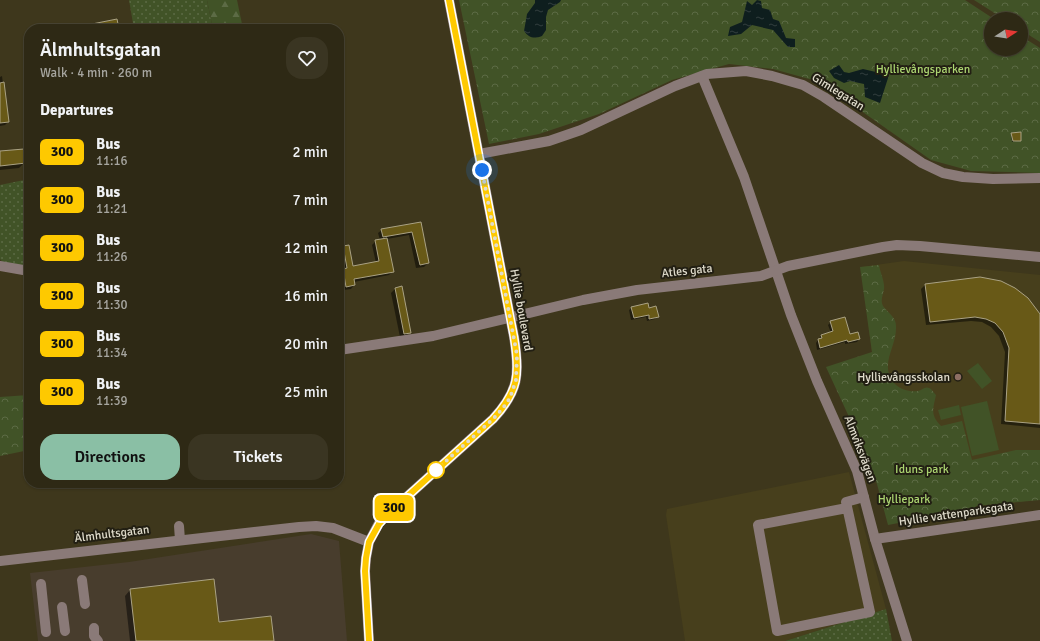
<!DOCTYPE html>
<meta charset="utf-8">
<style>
body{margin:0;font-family:Signika,sans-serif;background:#3a3522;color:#f1f3f6;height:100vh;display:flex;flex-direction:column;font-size:15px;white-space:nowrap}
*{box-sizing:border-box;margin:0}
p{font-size:13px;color:#a7a6a0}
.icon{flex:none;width:22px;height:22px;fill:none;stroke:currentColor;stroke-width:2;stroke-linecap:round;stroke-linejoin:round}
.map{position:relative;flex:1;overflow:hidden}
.drawer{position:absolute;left:24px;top:24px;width:320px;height:464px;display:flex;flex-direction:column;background:#2e2915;border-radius:16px;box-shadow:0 1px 3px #0004,0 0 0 1px #494534}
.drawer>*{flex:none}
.badge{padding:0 8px;border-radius:6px;font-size:14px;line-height:26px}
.needle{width:26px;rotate:78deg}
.buttons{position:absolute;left:984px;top:12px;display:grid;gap:8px}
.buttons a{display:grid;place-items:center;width:44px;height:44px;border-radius:50%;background:#2e2915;box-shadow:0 1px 3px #0004,0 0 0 1px #494534;font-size:20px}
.you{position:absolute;width:20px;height:20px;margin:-10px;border:3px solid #fff;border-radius:50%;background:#1a73e8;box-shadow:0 0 0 6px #1a73e833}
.map>.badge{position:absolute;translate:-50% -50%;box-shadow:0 0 0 2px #fff}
h2{padding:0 16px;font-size:15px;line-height:36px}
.round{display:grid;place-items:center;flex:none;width:42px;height:42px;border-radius:16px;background:#3a3522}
.headline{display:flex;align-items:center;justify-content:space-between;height:68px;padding:0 16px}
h1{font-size:19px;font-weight:600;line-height:30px}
.action{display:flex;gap:8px;margin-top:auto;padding:8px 16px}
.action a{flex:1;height:46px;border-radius:16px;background:#8abfa5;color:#111;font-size:16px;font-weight:600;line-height:46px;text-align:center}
.action a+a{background:#3a3522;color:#f1f3f6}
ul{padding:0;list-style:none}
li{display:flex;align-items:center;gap:12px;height:48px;padding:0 16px}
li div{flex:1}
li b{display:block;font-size:15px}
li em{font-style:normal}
li .badge{min-width:44px;font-weight:700;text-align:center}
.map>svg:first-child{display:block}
.commercial{fill:#483d2d}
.built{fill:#473f1c}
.grass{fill:url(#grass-dots)}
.forest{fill:url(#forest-firs)}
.park{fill:url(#park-crowns)}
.garden{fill:#415327}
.water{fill:url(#water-ripples)}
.shadow{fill:#0007}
.building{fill:#685917;stroke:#aaa284}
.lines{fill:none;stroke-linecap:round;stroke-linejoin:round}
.minor{stroke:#8a7a78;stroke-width:10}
.line-casing{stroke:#fff;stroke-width:9}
.line{stroke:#fec900;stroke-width:6}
.walk{stroke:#e0dccc;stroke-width:4;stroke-dasharray:0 7.2}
.education-dot{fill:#8d6e63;stroke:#221f13;stroke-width:1.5}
.stop-dot{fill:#fff;stroke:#fec900;stroke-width:2}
.labels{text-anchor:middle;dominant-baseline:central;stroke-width:4;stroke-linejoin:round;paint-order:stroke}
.park-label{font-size:12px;fill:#acd571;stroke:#221f13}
.street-label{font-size:12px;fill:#e0dccc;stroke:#221f13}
.poi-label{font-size:12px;fill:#e0dccc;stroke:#221f13;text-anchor:end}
</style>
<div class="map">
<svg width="1040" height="641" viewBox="0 0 1040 641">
<defs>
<pattern id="grass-dots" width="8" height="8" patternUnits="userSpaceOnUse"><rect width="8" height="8" fill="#415327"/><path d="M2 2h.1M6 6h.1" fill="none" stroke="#5c6b45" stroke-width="1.8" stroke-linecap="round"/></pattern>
<pattern id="forest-firs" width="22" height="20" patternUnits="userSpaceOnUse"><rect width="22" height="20" fill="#415327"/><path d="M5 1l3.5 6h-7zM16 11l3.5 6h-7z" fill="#5c6b45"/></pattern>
<pattern id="park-crowns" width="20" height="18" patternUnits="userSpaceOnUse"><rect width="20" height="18" fill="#415327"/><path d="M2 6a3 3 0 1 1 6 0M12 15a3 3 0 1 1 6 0" fill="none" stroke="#5c6b45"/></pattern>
<pattern id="water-ripples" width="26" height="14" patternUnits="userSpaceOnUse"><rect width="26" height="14" fill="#0e1e1e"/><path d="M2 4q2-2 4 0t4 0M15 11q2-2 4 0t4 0" fill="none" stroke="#313e3e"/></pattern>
</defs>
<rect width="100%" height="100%" fill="#3e371c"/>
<!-- commercial -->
<path class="commercial" d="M 311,534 L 339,541 L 347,641 L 38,641 L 30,573 L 129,562 Z"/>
<!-- built -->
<g class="built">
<path d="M 904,261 L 1040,275 L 1040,499 L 976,508 L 969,481 L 878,401 L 861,267 Z"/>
<path d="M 849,472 L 886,609 L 785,641 L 685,641 L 666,515 L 667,509 Z"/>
</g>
<!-- grass -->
<g class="grass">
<path d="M 129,0 L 207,0 L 213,29 L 134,29 Z"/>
<path d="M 29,179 L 29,268 L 4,264 L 0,259 L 0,185 Z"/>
<path d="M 886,609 L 892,641 L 785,641 Z"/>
</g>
<!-- forest -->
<path class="forest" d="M 207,0 L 237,0 L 243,29 L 213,29 Z"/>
<!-- park -->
<g class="park">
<path d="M 459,0 L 965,0 L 994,19 L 991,19 L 991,49 L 1021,49 L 1021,36 L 1040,48 L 1040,173 L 971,171 L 931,160 L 820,82 L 773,69 L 729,64 L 672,80 L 599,114 L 539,134 L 489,144 Z"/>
<path d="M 974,0 L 1040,0 L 1040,42 L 1021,30 L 1021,19 L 1004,19 Z"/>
<path d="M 879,265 C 880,272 885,282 884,289 C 883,295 880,300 883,306 C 888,313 896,317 896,326 C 897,348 878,364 895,384 C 901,390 910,392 918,391 C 922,390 925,386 929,388 C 932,389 934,393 936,395 C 933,409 930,415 941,426 L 962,421 L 972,460 L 1016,450 L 1040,450 L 1040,500 L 976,506 L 976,508 L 888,525 L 877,484 L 850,419 L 826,367 L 872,352 L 860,267 Z"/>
<path d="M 29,395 L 29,450 L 0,456 L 0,397 Z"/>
</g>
<!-- garden -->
<g class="garden">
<path d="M 978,363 L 992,381 L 982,389 L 967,371 Z"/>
<path d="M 987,401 L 999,450 L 972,456 L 961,407 Z"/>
<path d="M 959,405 L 961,415 L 941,420 L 938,410 Z"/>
</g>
<!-- water -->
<g class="water">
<path d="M 535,0 L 561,0 L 560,2 L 548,10 L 546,17 L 546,30 L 542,36 C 534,39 529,38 524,31 L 527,14 L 535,3 Z"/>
<path d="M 757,0 L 761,1 L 762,8 L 770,10 L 773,19 L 779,21 L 786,38 L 795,39 L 795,47 L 788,47 L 773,30 L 752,25 L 741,34 L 728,36 L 730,27 L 742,22 L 747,1 L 752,5 Z"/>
<path d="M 839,65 L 844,72 L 849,73 L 863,69 L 889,75 L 880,103 L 865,97 L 864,84 L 850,81 L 844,83 L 834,78 L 829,71 Z"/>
</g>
<!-- shadow -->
<g class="shadow">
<path d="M 116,20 L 117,29 L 71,29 Z"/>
<path d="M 2,76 L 8,122 L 5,125 L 0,126 L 0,77 Z"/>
<path d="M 1012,134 L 1020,140 L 1012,142 L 1011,135 Z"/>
<path d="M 0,152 L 24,163 L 19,168 L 0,170 Z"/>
<path d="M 420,223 L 428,263 L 424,267 L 416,268 L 409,235 L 387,239 L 393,271 L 389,275 L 354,282 L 354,285 L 351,289 L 343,290 L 340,273 L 343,270 L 340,251 L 344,247 L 353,267 L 376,263 L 372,245 L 376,241 L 380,240 L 378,233 L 382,230 Z"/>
<path d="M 980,278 L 1040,317 L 1040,428 L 1001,424 L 1005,352 L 999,336 L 991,327 L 982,322 L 971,321 L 926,325 L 921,289 L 925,285 Z"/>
<path d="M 395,289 L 410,332 L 406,336 L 400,337 L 391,293 Z"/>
<path d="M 632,308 L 648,309 L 657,316 L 655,319 L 647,321 L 646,317 L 631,320 L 629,310 Z"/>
<path d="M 831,322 L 849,335 L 859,339 L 857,342 L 845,344 L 845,342 L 817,350 L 816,343 L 821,336 L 831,333 L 828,325 Z"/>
<path d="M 130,590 L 218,623 L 273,641 L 130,641 L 125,596 Z"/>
</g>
<!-- building -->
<g class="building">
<path d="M 117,19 L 119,29 L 83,29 L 82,26 Z"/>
<path d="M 4,82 L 9,122 L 0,123 L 0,83 Z"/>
<path d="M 1021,132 L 1021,141 L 1013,141 L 1011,133 Z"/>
<path d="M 24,149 L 26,163 L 0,166 L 0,151 Z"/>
<path d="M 421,222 L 429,263 L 420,265 L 412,232 L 383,237 L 381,229 Z"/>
<path d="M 387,238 L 394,272 L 354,279 L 355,285 L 346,287 L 343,269 L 347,268 L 343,246 L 349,245 L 353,266 L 379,261 L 375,240 Z"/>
<path d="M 980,277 L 1001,281 L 1015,288 L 1028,298 L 1040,314 L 1040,424 L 1005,421 L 1009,348 L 1003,332 L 995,323 L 986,319 L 975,317 L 930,322 L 925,284 Z"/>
<path d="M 402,286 L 411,333 L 404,334 L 395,288 Z"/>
<path d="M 648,303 L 649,308 L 656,306 L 659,317 L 649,319 L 649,315 L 634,318 L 631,307 Z"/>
<path d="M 845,317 L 850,334 L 858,332 L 860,339 L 848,342 L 847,340 L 820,348 L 818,339 L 822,338 L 821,335 L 833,331 L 830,321 Z"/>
<path d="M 214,579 L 219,622 L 271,616 L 274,641 L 136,641 L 130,589 Z"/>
</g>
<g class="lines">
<!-- minor -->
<g class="minor">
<path d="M 702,76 L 744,177 L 791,315 L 817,381 L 857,471 L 875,539 L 907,641"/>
<path d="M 479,154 L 549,141 L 581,130 L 675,86 L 707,74 L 746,71 L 772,76 L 803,85 L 824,97 L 922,163 L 943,173 L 963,177 L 993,179 L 1040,178"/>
<path d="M 0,266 L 29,271"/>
<path d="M 339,350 L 433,336 L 583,300 L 637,290 L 761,276 L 788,266 L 883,247 L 897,245 L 920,246 L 1040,257"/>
<path d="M 847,508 L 758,525 L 777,631 L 870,612 L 846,502 L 864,497"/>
<path d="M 179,526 L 180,540"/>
<path d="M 875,539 L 1040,515"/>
<path d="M 0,561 L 299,527 L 316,526 L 333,528 L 369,542"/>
<path d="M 82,580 L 85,604"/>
<path d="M 41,584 L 46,632"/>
<path d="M 62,607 L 65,631"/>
<path d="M 94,628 L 94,636 L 98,641"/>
<path d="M 369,641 L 365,571 L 366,558 L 369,542 L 379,523 L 390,512 L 493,419 C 519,391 520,374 514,337 L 449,0"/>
</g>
</g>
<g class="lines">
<!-- line casing -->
<g class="line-casing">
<path id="line" d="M 369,641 L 365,571 L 366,558 L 369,542 L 379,524 L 390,512 L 493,419 C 519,391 520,374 514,337 L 449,0"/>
</g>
<!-- line -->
<use href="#line" class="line"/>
<!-- walk -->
<path class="walk" d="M 436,470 L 493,419 L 503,408 L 510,398 L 516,380 L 517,355 L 482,170"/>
</g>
<!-- markers -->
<circle class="education-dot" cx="958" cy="377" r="4"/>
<circle class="stop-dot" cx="436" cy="470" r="8"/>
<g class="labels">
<!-- park labels -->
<g class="park-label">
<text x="923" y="69">Hyllievångsparken</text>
<text x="922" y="469">Iduns park</text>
<text x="904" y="499">Hylliepark</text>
</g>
<!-- street labels -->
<g class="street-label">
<text transform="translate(838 92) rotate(32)">Gimlegatan</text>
<text transform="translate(687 271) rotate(-6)">Atles gata</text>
<text transform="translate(521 310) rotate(80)">Hyllie boulevard</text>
<text transform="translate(860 449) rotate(69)">Almviksvägen</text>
<text transform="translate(956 514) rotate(-8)">Hyllie vattenparksgata</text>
<text transform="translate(112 534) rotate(-7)">Älmhultsgatan</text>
</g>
<!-- poi labels -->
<g class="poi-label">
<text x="950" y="377">Hyllievångsskolan</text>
</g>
</g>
</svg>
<div class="buttons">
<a><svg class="needle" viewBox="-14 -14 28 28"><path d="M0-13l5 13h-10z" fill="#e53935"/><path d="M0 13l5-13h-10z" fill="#a7a6a0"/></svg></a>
</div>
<div class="you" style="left:482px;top:170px"></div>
<b class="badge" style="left:394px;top:508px;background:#fec900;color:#111">300</b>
<section class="drawer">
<div class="headline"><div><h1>Älmhultsgatan</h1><p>Walk · 4 min · 260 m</p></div><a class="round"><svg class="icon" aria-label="heart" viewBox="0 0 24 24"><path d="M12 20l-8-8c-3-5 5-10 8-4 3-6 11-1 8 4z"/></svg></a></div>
<h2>Departures</h2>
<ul>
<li><span class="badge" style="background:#fec900;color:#111">300</span><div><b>Bus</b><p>11:16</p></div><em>2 min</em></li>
<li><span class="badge" style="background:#fec900;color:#111">300</span><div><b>Bus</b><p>11:21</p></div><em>7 min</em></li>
<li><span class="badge" style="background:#fec900;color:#111">300</span><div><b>Bus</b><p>11:26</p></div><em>12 min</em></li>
<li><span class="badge" style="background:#fec900;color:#111">300</span><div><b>Bus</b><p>11:30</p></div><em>16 min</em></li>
<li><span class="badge" style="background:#fec900;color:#111">300</span><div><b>Bus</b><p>11:34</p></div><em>20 min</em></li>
<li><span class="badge" style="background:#fec900;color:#111">300</span><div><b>Bus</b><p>11:39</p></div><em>25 min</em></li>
</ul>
<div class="action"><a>Directions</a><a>Tickets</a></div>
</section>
</div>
